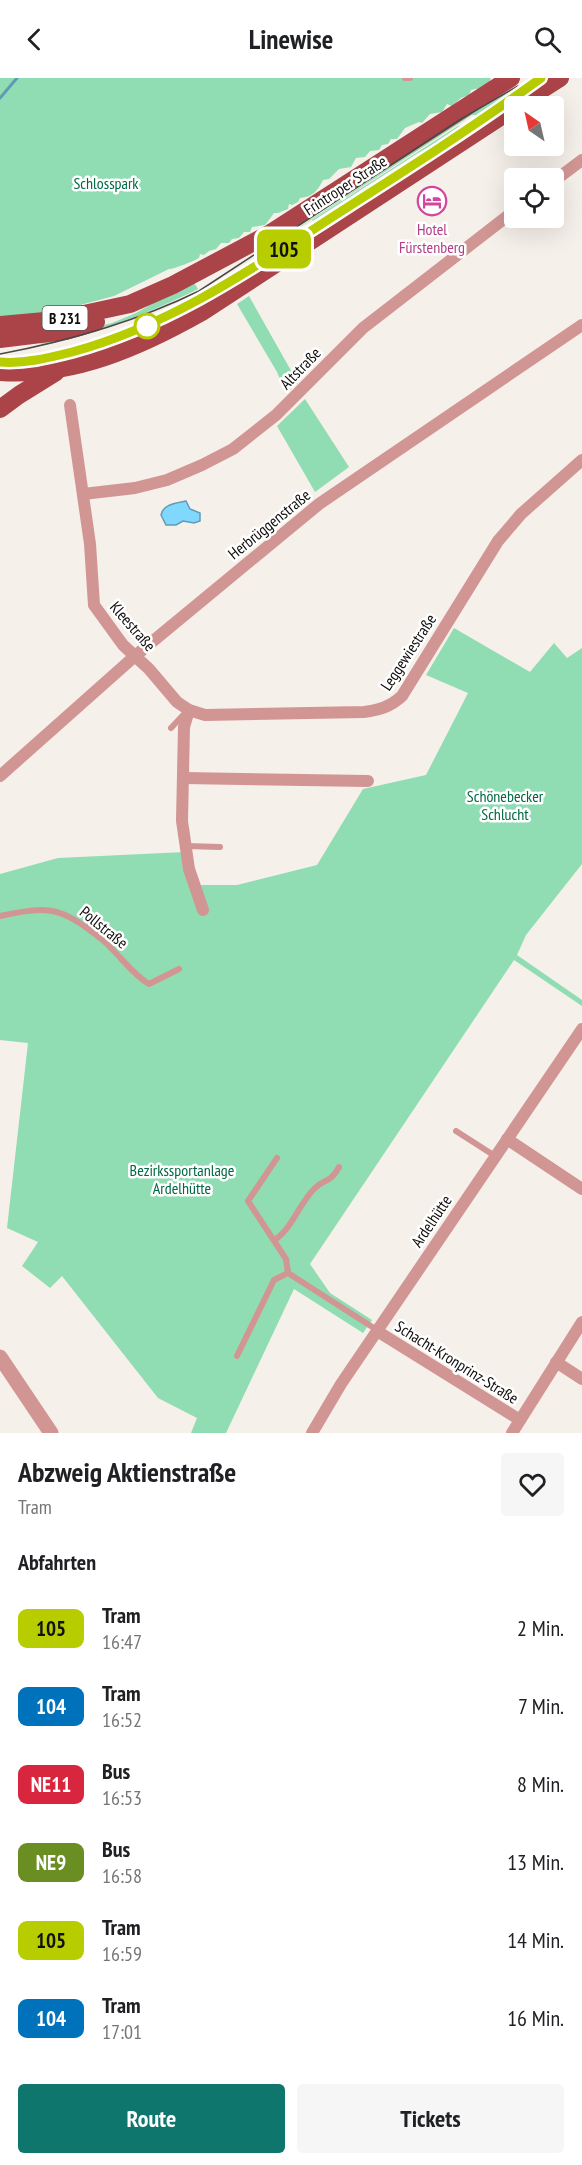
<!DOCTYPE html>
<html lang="de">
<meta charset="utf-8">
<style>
body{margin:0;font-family:"PT Sans Narrow",sans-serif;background:#f6f6f6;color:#202124;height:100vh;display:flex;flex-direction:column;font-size:22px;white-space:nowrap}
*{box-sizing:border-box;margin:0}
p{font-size:20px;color:#757577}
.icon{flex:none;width:33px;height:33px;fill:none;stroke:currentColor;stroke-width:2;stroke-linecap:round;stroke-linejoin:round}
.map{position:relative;height:1355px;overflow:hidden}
.drawer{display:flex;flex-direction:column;background:#fff;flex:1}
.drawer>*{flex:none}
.badge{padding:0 12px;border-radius:9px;font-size:21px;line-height:39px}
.needle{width:39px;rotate:326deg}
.controls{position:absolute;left:504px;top:18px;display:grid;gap:12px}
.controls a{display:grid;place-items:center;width:60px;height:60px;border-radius:6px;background:#fff;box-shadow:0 6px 24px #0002;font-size:30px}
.map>.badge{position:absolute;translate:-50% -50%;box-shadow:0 0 0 3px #fff}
h2{padding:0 18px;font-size:22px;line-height:54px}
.round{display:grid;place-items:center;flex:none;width:63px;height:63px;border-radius:6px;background:#f6f6f6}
.headline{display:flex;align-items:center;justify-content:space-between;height:102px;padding:0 18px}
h1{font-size:28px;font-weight:700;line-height:45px}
.action{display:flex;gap:12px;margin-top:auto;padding:12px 18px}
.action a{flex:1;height:69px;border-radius:6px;background:#0f766e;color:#fff;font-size:24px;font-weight:700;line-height:69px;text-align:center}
.action a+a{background:#f6f6f6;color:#202124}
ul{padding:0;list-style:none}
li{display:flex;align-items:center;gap:18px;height:78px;padding:0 18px}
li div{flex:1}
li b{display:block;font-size:22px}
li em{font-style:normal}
li .badge{min-width:66px;font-weight:700;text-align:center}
header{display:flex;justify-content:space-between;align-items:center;height:78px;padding:0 18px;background:#fff;font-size:27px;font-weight:700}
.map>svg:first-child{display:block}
.green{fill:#90dcb3}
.water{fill:#81d8ff;stroke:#5f9bb6;stroke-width:1.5}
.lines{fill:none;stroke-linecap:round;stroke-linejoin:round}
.stream{stroke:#5f9bb6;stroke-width:3}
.service{stroke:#d19694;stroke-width:6}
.minor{stroke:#d19694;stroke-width:12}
.tertiary{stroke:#d19694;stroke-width:15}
.primary{stroke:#ab4448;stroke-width:18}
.tram{stroke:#4b4845;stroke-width:1.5}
.line-casing{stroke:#fff;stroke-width:14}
.line{stroke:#b7cd00;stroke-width:9}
.stop-dot{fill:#fff;stroke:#b7cd00;stroke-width:3}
.labels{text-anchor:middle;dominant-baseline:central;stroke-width:5;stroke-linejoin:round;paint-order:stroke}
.shield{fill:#fff;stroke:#575654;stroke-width:1.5}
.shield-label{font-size:15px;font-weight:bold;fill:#0f0d0b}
.park-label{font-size:16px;fill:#006842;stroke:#fff}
.street-label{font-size:16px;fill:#0f0d0b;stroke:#fff}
.hotel-label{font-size:16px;fill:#b23c85;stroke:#fff}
</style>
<header><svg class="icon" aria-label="back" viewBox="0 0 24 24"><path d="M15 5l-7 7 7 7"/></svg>Linewise<svg class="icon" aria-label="search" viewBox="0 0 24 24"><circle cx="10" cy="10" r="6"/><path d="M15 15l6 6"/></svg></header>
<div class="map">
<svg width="582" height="1355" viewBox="0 0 582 1355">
<rect width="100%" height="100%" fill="#f6f0ea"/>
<!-- green -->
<g class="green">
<path d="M 0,0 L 491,0 C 488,10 479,10 471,12 L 469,17 L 461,20 L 452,28 L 447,26 L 442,34 L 430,36 L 422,45 L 419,44 L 405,50 L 397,61 L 391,61 L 388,66 L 382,67 L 379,72 L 370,73 L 365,79 L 356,80 L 351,89 L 339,91 L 329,101 L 323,102 C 318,112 313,119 300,120 L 298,124 L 292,127 L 289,126 L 288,131 L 278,135 L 274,135 L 265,147 L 252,149 L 250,154 L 244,154 L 239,160 L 232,161 L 229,165 L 221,165 L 216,171 L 209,173 L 204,177 L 200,176 L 199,180 C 194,183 174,191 169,191 L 114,218 L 54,234 L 0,239 Z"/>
<path d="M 534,0 L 477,37 L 472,37 L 236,191 L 461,42 Z"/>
<path d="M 539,0 L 479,43 L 418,75 L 313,143 L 312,142 L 458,48 C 466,47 474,50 476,39 Z"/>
<path d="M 455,58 L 300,158 L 298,156 L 312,147 L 314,148 L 365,115 L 315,146 L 419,77 L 390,98 L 421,78 L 421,76 Z"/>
<path d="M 193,203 L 198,211 C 155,233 89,258 41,266 L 41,263 L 112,245 L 136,235 Z"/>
<path d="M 249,218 L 298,305 L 286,315 L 277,294 L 237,226 Z"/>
<path d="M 192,229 L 194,232 L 162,250 L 72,282 L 21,286 C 31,281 56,280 70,276 C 112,265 153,249 192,229 Z"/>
<path d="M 305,321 L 349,389 L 315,414 L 277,348 Z"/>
<path d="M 454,550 L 530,594 L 554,565 L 567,580 L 582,570 L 582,786 L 526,857 L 517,877 L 582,922 L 582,928 L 514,882 L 310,1186 L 330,1215 L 372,1242 L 363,1255 L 294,1211 L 226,1355 L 191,1355 L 197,1340 L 158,1320 L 62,1198 L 50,1210 L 22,1188 L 38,1164 L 7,1150 L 28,965 L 0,962 L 0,796 L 58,780 L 185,774 L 190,807 L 237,807 L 317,787 L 363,711 L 426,697 L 468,615 L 426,597 Z"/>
</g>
<!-- water -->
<path class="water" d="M 186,423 L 190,431 L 200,435 L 200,443 L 194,445 L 183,443 L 176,447 L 166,447 L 161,437 C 163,426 176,425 186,423 Z"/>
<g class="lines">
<!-- stream -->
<path class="stream" d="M 0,20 L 17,0"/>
<!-- service -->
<g class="service">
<path d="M 405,0 L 410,0"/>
<path d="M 171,650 L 185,635"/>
<path d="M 186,768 L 220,769"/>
<path d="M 0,838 C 41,830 56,826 91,853 C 98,858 106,864 112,871 C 124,883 134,897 149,906 L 179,891"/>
<path d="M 456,1053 L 495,1078"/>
<path d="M 277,1080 L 248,1123 L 286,1181 L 288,1195"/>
<path d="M 275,1162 C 293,1149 299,1126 314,1111 C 324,1100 329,1107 339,1089"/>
<path d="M 237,1278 L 274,1202 L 288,1195 L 377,1252"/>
</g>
<!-- minor -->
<g class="minor">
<path d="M 554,103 L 582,82"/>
<path d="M 70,327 L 90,466 L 94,527 L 123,567 L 149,591 L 177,624 L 189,632 L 205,637 L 364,634 C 379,632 390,629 402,618 L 498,463 L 521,436 L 582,382"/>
<path d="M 83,416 L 135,410 L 167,402 L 202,387 L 233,371 L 276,337 L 363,250 L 514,133"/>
<path d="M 189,632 L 184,649 L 182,743 L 189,791 L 203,832"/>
<path d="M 0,698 L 135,578 L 319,426 L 582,247"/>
<path d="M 184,700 L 368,703"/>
<path d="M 507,1061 L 582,1111"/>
<path d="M 377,1253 L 520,1342"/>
<path d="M 556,1284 L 582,1301"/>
<path d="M 312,1355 L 341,1306 L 582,951"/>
<path d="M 512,1355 L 582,1244"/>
</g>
<!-- tertiary -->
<path class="tertiary" d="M 0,1279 L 51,1355"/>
<!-- primary -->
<g class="primary">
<path d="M 516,28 L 560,0"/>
<path d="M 0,247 L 56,242 L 130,226 L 173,207 L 269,156 L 511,0"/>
<path d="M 0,261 L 65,253 L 96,244"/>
<path d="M 0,294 C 73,299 140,269 202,234 L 514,30"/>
<path d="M 0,331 L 19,317 L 56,294"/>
</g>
<!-- tram -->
<g class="tram">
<path d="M 0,276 C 69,263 135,244 199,213 L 461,41 L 518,8"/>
<path d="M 0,284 C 24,286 48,280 72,273 C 176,245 259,187 348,129 C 413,87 478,45 541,0"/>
</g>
</g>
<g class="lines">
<!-- line casing -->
<g class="line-casing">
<path id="line" d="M 0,284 C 24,286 48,280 72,274 C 171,247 252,191 337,136 C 406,92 475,48 541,0"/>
</g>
<!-- line -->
<use href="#line" class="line"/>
</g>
<!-- icons -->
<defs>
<g id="hotel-ring" transform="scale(1.5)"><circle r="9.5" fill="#fff" stroke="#d1479c" stroke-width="1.5"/><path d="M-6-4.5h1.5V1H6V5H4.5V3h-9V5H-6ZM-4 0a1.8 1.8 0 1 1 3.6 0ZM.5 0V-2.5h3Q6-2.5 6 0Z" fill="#d1479c"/></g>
</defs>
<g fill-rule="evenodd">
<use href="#hotel-ring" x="432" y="123"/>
</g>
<!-- markers -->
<circle class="stop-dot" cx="147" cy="248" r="12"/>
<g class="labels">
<!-- shield labels -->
<rect class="shield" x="42.5" y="228" width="45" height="24" rx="4.5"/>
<g class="shield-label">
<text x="65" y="240">B 231</text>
</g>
<!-- park labels -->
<g class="park-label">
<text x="106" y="105">Schlosspark</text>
<text x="505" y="718">Schönebecker<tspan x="505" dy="18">Schlucht</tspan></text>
<text x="182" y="1092">Bezirkssportanlage<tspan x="182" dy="18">Ardelhütte</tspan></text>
</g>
<!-- street labels -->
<g class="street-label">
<text transform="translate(345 107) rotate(-33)">Frintroper Straße</text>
<text transform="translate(300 290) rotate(-46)">Altstraße</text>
<text transform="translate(269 446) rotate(-39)">Herbrüggenstraße</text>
<text transform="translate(133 548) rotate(49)">Kleestraße</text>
<text transform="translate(408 574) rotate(-57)">Leggewiestraße</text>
<text transform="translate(104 849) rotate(39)">Pollstraße</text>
<text transform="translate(431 1143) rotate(-56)">Ardelhütte</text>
<text transform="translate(457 1284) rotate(32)">Schacht-Kronprinz-Straße</text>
</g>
<!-- hotel labels -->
<g class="hotel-label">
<text x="432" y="151">Hotel<tspan x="432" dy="18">Fürstenberg</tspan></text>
</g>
</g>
</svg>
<div class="controls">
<a><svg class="needle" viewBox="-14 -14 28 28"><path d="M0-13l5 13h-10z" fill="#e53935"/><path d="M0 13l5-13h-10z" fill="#757577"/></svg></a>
<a><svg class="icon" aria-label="locate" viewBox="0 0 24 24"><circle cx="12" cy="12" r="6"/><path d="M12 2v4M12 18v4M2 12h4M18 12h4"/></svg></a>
</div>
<b class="badge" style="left:284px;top:171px;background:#b7cd00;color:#111">105</b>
</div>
<section class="drawer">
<div class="headline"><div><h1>Abzweig Aktienstraße</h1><p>Tram</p></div><a class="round"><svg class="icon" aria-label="heart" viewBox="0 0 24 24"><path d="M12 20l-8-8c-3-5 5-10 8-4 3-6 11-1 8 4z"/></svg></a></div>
<h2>Abfahrten</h2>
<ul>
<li><span class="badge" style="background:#b7cd00;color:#111">105</span><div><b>Tram</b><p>16:47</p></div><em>2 Min.</em></li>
<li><span class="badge" style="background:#0072bc;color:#fff">104</span><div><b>Tram</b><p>16:52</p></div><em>7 Min.</em></li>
<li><span class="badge" style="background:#d7263d;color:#fff">NE11</span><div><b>Bus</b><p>16:53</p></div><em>8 Min.</em></li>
<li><span class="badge" style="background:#6b8e23;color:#fff">NE9</span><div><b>Bus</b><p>16:58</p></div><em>13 Min.</em></li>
<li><span class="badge" style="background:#b7cd00;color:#111">105</span><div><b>Tram</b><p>16:59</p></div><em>14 Min.</em></li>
<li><span class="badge" style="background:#0072bc;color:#fff">104</span><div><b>Tram</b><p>17:01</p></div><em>16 Min.</em></li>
</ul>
<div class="action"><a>Route</a><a>Tickets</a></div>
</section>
